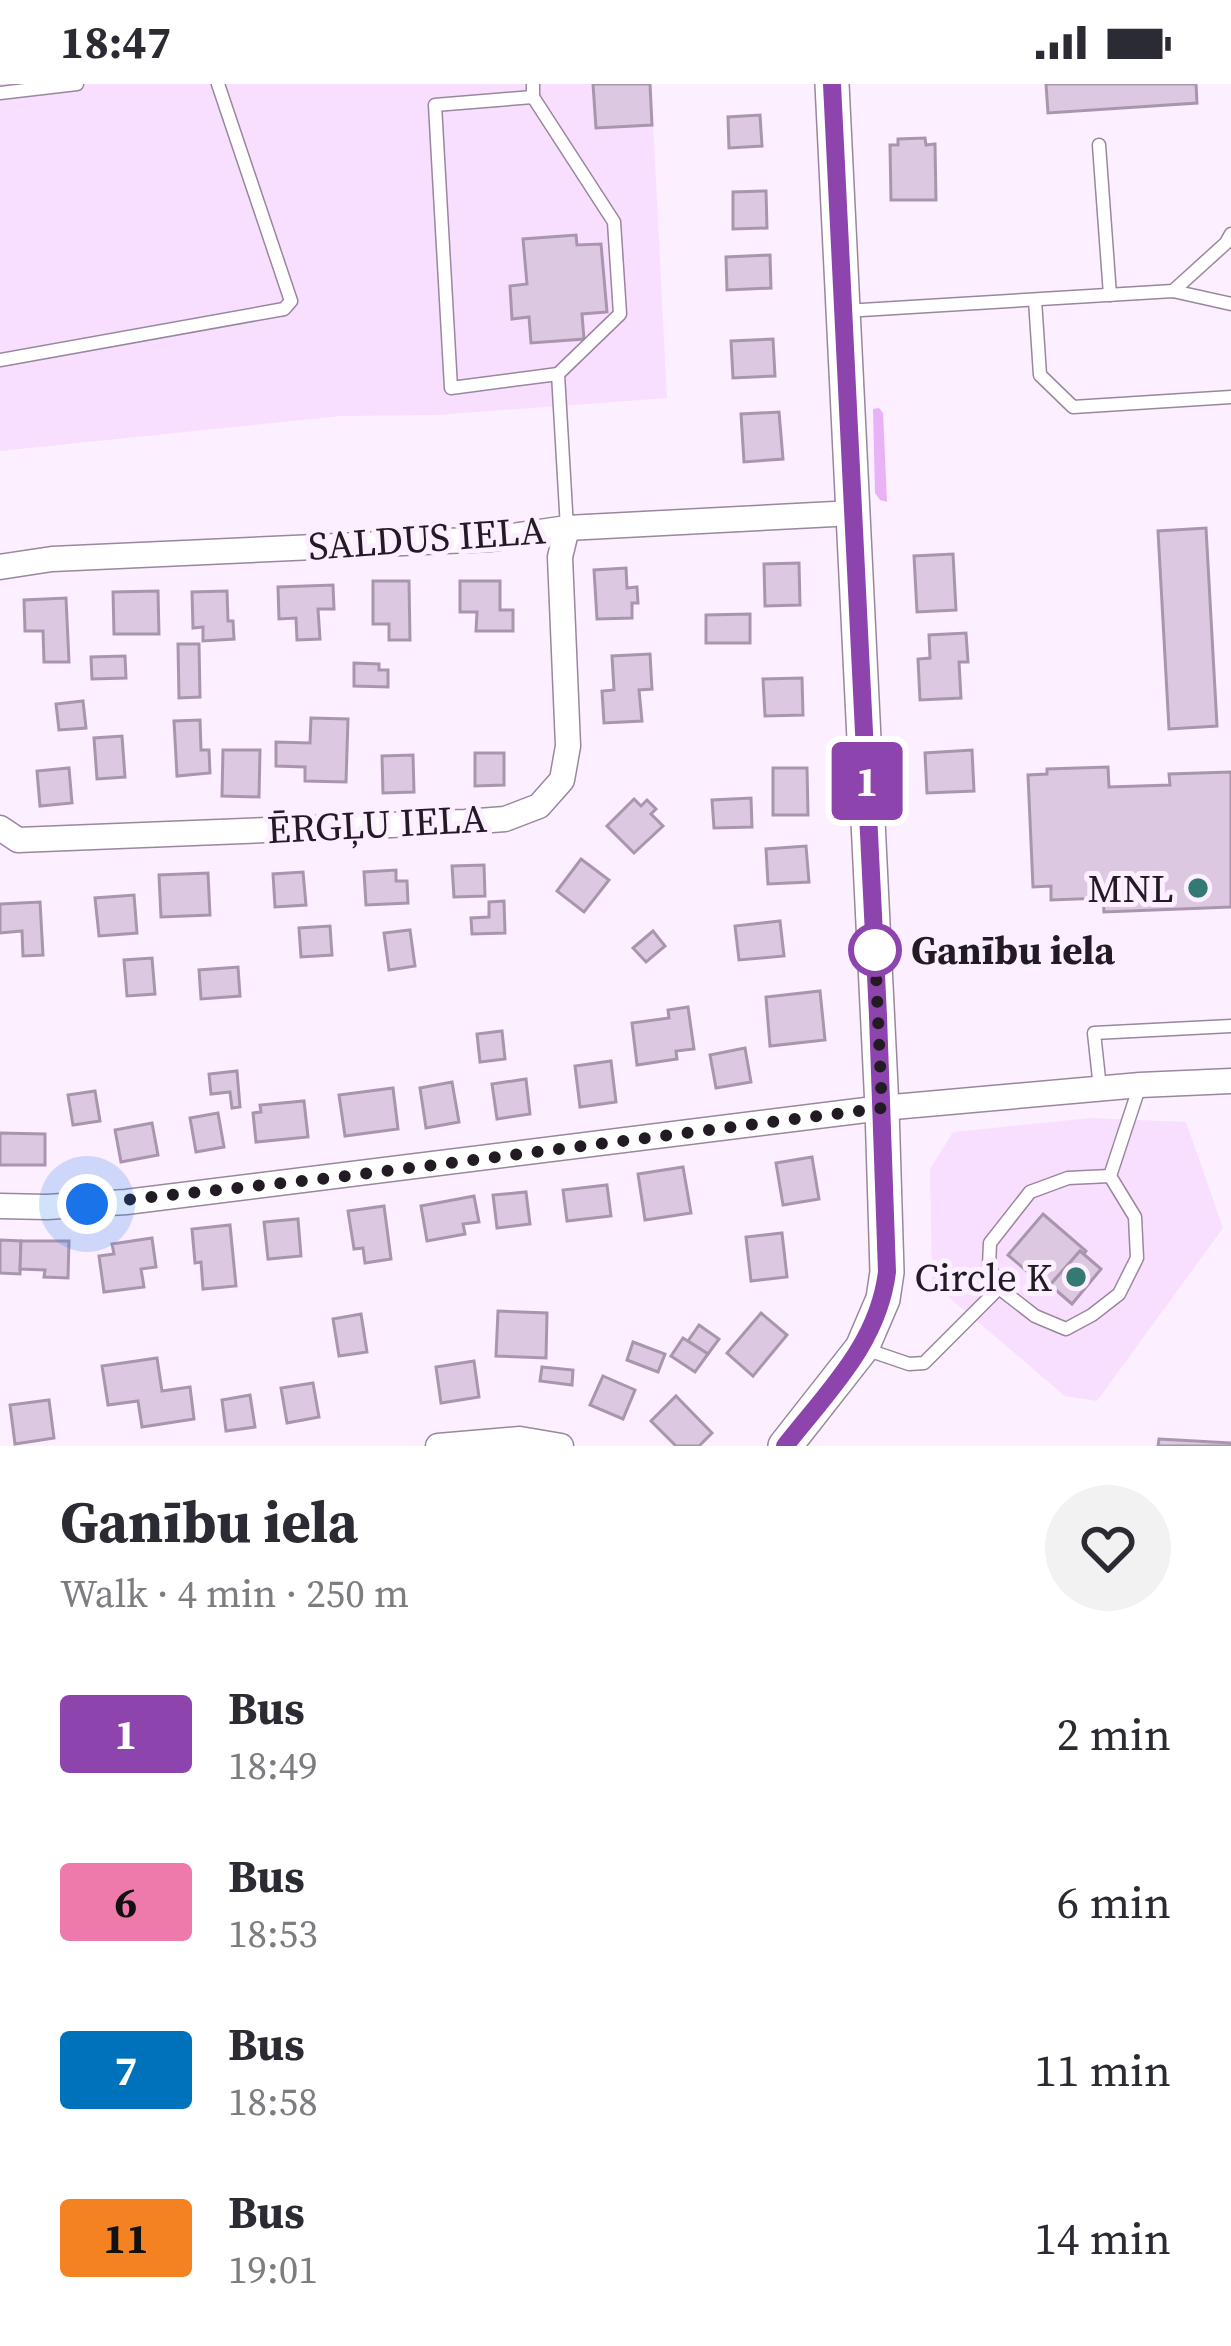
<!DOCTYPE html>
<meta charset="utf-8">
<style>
body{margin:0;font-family:"Source Serif 4",serif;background:#f2f2f3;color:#2b2b33;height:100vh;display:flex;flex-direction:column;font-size:45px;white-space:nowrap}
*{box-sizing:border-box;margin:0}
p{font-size:39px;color:#7c7c81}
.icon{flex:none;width:66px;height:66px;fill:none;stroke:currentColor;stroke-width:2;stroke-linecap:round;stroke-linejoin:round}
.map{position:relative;height:1362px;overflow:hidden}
.sheet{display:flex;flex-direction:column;background:#fff;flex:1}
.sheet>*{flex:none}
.badge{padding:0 24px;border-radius:9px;font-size:42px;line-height:78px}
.you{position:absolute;width:60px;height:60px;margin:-30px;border:9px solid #fff;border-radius:50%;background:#1a73e8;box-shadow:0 0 0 18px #1a73e833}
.map>.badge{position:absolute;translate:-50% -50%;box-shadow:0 0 0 6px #fff}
.round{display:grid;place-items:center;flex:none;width:126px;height:126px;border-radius:63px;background:#f2f2f3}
.headline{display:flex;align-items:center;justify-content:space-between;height:204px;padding:0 60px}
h1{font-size:57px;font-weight:700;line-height:90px}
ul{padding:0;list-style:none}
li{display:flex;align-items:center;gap:36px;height:168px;padding:0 60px}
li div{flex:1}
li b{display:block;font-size:45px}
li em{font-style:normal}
li .badge{min-width:132px;font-weight:700;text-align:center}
.status{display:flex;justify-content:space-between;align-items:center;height:84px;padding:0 60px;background:#fff;direction:ltr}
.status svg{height:33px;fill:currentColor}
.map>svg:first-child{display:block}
.built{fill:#f9dfff}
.green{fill:#e9b1f6}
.building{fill:#dcc8e1;stroke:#a996ae;stroke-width:3}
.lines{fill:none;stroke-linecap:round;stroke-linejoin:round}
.lane-casing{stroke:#99879e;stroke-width:15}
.street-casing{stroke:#99879e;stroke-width:27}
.secondary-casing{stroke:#99879e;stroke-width:36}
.lane{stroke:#fff;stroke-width:12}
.street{stroke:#fff;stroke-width:24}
.secondary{stroke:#fff;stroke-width:33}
.line-casing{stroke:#fff;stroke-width:27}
.line{stroke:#8e44ad;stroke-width:18}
.walk{stroke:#221b24;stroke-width:12;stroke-dasharray:0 21.6}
.poi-dot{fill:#347a72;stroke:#fcefff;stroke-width:4.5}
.stop-dot{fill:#fff;stroke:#8e44ad;stroke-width:6}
.labels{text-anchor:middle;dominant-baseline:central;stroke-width:10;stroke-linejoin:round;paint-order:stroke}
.street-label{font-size:39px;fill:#221b24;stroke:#fcefff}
.poi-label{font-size:39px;fill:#221b24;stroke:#fcefff;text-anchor:end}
.stop-label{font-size:39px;font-weight:bold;fill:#221b24;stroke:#fcefff;text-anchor:start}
</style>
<div class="status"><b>18:47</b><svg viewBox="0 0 49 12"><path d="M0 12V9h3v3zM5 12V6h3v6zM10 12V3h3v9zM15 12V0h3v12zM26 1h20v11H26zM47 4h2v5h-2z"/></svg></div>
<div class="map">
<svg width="1231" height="1362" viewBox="0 0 1231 1362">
<rect width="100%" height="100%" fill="#fcefff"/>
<!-- built -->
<g class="built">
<path d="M 0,0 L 651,0 L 667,314 L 436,331 L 341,332 L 0,367 Z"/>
<path d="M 1091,1034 L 1186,1038 L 1223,1144 L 1097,1317 L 1065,1312 L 932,1199 L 930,1085 L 953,1048 Z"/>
</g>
<!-- green -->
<path class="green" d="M 879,324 L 883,329 L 887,418 L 880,416 L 875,409 L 873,325 Z"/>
<!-- building -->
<g class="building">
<path d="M 593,0 L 650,0 L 652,41 L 596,44 Z"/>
<path d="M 1046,0 L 1196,0 L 1197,19 L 1048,29 Z"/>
<path d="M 760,31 L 762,62 L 729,64 L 728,33 Z"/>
<path d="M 925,54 L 926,61 L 935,60 L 936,116 L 891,116 L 890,61 L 898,61 L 898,55 Z"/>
<path d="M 766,107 L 767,144 L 733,145 L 733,108 Z"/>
<path d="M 576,151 L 577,161 L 601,160 L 607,228 L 582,230 L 584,255 L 531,259 L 529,233 L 512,235 L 510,202 L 527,200 L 523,155 Z"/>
<path d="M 770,171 L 771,204 L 727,206 L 726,173 Z"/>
<path d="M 773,255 L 775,292 L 733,294 L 731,257 Z"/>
<path d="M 779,328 L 783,375 L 744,378 L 741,330 Z"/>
<path d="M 1206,444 L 1217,642 L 1169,645 L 1158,447 Z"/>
<path d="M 953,470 L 956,526 L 917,528 L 914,472 Z"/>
<path d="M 799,479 L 800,521 L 765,522 L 764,480 Z"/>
<path d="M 626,484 L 627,504 L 637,503 L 638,519 L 632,519 L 632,534 L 597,535 L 594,486 Z"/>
<path d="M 373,497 L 409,497 L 410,556 L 389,556 L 389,540 L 373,540 Z"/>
<path d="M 460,497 L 500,497 L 500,526 L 513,526 L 513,547 L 476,547 L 477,528 L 460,528 Z"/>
<path d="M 333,501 L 334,525 L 318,525 L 320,555 L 297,556 L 296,534 L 279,535 L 278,503 Z"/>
<path d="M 158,507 L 159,550 L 114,550 L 113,508 Z"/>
<path d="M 227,507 L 228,537 L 233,537 L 234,555 L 203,557 L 203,543 L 193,544 L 192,508 Z"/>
<path d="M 66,514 L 69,578 L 44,578 L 43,547 L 25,547 L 24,516 Z"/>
<path d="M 750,530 L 750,559 L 706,559 L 706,531 Z"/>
<path d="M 966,549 L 968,578 L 959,578 L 961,614 L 920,616 L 918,575 L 930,574 L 929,551 Z"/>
<path d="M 178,560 L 199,560 L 200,613 L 179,614 Z"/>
<path d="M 650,570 L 652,605 L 639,606 L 642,637 L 604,639 L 602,607 L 614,606 L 612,572 Z"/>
<path d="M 125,572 L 126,594 L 92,595 L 91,573 Z"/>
<path d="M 354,579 L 379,580 L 379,586 L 388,586 L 388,603 L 354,602 Z"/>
<path d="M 802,594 L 803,631 L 765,632 L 763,595 Z"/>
<path d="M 83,617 L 86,644 L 59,646 L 56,620 Z"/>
<path d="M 311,634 L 348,635 L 346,698 L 305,697 L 305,683 L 276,682 L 276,658 L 310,659 Z"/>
<path d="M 200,636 L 201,666 L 209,666 L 210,689 L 177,692 L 174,637 Z"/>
<path d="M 122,652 L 125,693 L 97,695 L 94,654 Z"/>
<path d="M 223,666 L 260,666 L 259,713 L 222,712 Z"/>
<path d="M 972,666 L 974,707 L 927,709 L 925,669 Z"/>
<path d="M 475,669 L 504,669 L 504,701 L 475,702 Z"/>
<path d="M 413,671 L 414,708 L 383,709 L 382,672 Z"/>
<path d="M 1108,683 L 1109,703 L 1170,701 L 1169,690 L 1231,688 L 1231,823 L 1104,828 L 1103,814 L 1051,816 L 1051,802 L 1033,803 L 1028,691 L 1047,690 L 1047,685 Z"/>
<path d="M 69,684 L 72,719 L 40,722 L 37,687 Z"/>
<path d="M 773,684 L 807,684 L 808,731 L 773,731 Z"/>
<path d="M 751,714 L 752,743 L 714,744 L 712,716 Z"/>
<path d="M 634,715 L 641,722 L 647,716 L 656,725 L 651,730 L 663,742 L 634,769 L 607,742 Z"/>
<path d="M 806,762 L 809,798 L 768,800 L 766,765 Z"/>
<path d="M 581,775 L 609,796 L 584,828 L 557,807 Z"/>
<path d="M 484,781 L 485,812 L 454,813 L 452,782 Z"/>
<path d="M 396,786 L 396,797 L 407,797 L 408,819 L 366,821 L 364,788 Z"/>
<path d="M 303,788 L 306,821 L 275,823 L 273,790 Z"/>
<path d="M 208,789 L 210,831 L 161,833 L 159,791 Z"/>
<path d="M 134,811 L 137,849 L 99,852 L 95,814 Z"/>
<path d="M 504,817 L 505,849 L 472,850 L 471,834 L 489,833 L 489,818 Z"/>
<path d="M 40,818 L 43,871 L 23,872 L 22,847 L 0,849 L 0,820 Z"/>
<path d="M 780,837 L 784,872 L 739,876 L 735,842 Z"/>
<path d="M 330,842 L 332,871 L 301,873 L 299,844 Z"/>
<path d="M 410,846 L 415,882 L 389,886 L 384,849 Z"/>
<path d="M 653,847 L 665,862 L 646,878 L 633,864 Z"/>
<path d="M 152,874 L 155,910 L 127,912 L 124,876 Z"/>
<path d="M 238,883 L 240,912 L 201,915 L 199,886 Z"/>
<path d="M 820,907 L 825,956 L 770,962 L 766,913 Z"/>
<path d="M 688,923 L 694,965 L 676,967 L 677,975 L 637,981 L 632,939 L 669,934 L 668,926 Z"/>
<path d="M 502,947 L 505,975 L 480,978 L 477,950 Z"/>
<path d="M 745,964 L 751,998 L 716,1004 L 710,971 Z"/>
<path d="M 611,977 L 616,1018 L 580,1023 L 575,982 Z"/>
<path d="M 237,987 L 240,1023 L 232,1024 L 230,1008 L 211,1010 L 209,990 Z"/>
<path d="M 526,995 L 530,1030 L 497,1035 L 492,1000 Z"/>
<path d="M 452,998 L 459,1038 L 426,1044 L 420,1004 Z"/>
<path d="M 393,1004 L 398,1045 L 345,1052 L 339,1011 Z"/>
<path d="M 95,1007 L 100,1037 L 73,1041 L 68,1011 Z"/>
<path d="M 304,1017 L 308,1053 L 256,1058 L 253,1029 L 261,1028 L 260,1021 Z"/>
<path d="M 218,1029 L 224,1063 L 196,1068 L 190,1034 Z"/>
<path d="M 152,1039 L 158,1071 L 121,1078 L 115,1046 Z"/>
<path d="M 0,1049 L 45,1050 L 45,1081 L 0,1081 Z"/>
<path d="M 812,1073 L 819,1115 L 783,1121 L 776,1079 Z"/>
<path d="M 683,1083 L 691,1129 L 645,1136 L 638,1090 Z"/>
<path d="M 607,1101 L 611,1132 L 567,1137 L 563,1106 Z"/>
<path d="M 526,1108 L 530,1140 L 497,1144 L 493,1111 Z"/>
<path d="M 474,1112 L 479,1138 L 463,1140 L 465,1150 L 427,1157 L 421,1122 Z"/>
<path d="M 384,1122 L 391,1175 L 365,1179 L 363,1164 L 354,1165 L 348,1127 Z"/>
<path d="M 1043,1130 L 1086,1167 L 1084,1170 L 1080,1167 L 1050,1201 L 1054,1205 L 1051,1208 L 1008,1171 Z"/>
<path d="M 298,1135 L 301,1172 L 268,1175 L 264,1138 Z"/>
<path d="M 230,1141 L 236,1202 L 203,1205 L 201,1178 L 195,1179 L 192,1145 Z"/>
<path d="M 782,1149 L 787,1193 L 751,1197 L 746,1153 Z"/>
<path d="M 152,1154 L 156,1183 L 141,1185 L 144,1203 L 104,1208 L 99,1172 L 114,1170 L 112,1160 Z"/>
<path d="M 0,1156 L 21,1157 L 20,1190 L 0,1189 Z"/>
<path d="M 21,1157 L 69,1157 L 68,1194 L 44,1193 L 45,1186 L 20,1185 Z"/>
<path d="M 1080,1167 L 1101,1185 L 1072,1220 L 1050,1201 Z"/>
<path d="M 498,1227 L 547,1229 L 546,1274 L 496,1272 Z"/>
<path d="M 761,1229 L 787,1251 L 753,1292 L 727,1269 Z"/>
<path d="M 361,1230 L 367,1268 L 339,1272 L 333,1235 Z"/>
<path d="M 699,1241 L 719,1255 L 708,1270 L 688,1257 Z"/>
<path d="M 683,1254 L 708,1270 L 695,1288 L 671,1272 Z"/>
<path d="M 633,1258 L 665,1270 L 658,1288 L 627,1276 Z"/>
<path d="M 157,1274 L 162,1307 L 190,1303 L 194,1335 L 142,1343 L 138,1317 L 108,1321 L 102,1282 Z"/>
<path d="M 474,1277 L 479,1313 L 441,1319 L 436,1283 Z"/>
<path d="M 542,1283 L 573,1286 L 572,1301 L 540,1297 Z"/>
<path d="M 603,1292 L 635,1306 L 623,1335 L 590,1321 Z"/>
<path d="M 313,1299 L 319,1333 L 287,1339 L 281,1304 Z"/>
<path d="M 250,1311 L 255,1343 L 226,1347 L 222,1316 Z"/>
<path d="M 676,1312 L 712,1349 L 699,1362 L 676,1362 L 651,1337 Z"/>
<path d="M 49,1316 L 54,1354 L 15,1360 L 10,1321 Z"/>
<path d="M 1159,1355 L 1231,1359 L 1231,1362 L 1158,1362 Z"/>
</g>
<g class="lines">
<!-- lane casing -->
<g class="lane-casing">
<g id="lane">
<path d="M 533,0 L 533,13 L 614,138 L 620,230 L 558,290 L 567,444"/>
<path d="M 0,9 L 77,0"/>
<path d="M 533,13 L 435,21 L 451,304 L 558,290"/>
<path d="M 1099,61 L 1110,211"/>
<path d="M 1173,207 L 1226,159 L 1231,150"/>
<path d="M 1035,216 L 1040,291 L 1073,323 L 1231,313"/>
<path d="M 845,227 L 1173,207 L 1231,220"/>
<path d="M 0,276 L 284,225 L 291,217 L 218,0"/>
<path d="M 1100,1004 L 1094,949 L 1231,942"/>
<path d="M 1110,1092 L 1068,1094 L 1030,1108 L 990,1159 L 989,1182 L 999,1204 L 1035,1232 L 1066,1245 L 1092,1231 L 1119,1210 L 1137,1174 L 1135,1133 L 1110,1092 L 1140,1001"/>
<path d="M 865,1265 L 909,1280 L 924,1279 L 999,1204"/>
</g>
</g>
<!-- street casing -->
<g class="street-casing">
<g id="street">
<path d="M 0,483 L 52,475 L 491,455 L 567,444 L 854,429"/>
<path d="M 0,744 L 18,756 L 465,738 L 505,735 L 539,722 L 562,696 L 568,662 L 560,473 L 567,444"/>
<path d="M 0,1122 L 47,1123 L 126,1118 L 882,1024 L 1140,1001 L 1231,997"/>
<path d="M 438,1362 L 520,1355 L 561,1362"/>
</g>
</g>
<!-- secondary casing -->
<g class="secondary-casing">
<path id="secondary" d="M 785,1362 L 862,1264 L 883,1215 L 887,1188 L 882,1024 L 832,0"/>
</g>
<!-- lane -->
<use href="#lane" class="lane"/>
<!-- street -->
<use href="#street" class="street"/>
<!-- secondary -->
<use href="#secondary" class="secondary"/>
</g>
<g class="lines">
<!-- line casing -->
<g class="line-casing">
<path id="line" d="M 785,1362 C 828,1307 878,1260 887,1188 L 878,932 L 832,0"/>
</g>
<!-- line -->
<use href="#line" class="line"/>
<!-- walk -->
<path class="walk" d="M 87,1120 L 339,1093 L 882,1024 L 875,866"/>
</g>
<!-- markers -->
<g class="poi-dot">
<circle cx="1198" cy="804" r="12"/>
<circle cx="1076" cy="1193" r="12"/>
</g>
<circle class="stop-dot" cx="875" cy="866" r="24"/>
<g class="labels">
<!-- street labels -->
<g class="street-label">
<text transform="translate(427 454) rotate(-4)">SALDUS IELA</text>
<text transform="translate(377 740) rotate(-3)">ĒRGĻU IELA</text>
</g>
<!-- poi labels -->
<g class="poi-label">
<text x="1174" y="804">MNL</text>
<text x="1052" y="1193">Circle K</text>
</g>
<!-- stop labels -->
<g class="stop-label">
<text x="911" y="866">Ganību iela</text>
</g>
</g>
</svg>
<div class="you" style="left:87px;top:1120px"></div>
<b class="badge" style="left:867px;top:697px;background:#8e44ad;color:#fff">1</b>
</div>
<section class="sheet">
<div class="headline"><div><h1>Ganību iela</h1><p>Walk · 4 min · 250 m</p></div><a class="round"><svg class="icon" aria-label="heart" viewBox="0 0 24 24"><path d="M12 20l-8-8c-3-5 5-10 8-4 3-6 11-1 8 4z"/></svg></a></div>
<ul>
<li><span class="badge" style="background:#8e44ad;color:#fff">1</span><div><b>Bus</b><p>18:49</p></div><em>2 min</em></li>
<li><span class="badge" style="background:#ed7aaa;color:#111">6</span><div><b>Bus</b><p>18:53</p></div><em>6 min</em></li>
<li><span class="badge" style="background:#0072bc;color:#fff">7</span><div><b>Bus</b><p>18:58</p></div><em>11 min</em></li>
<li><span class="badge" style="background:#f58220;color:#111">11</span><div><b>Bus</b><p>19:01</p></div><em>14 min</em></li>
</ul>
</section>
